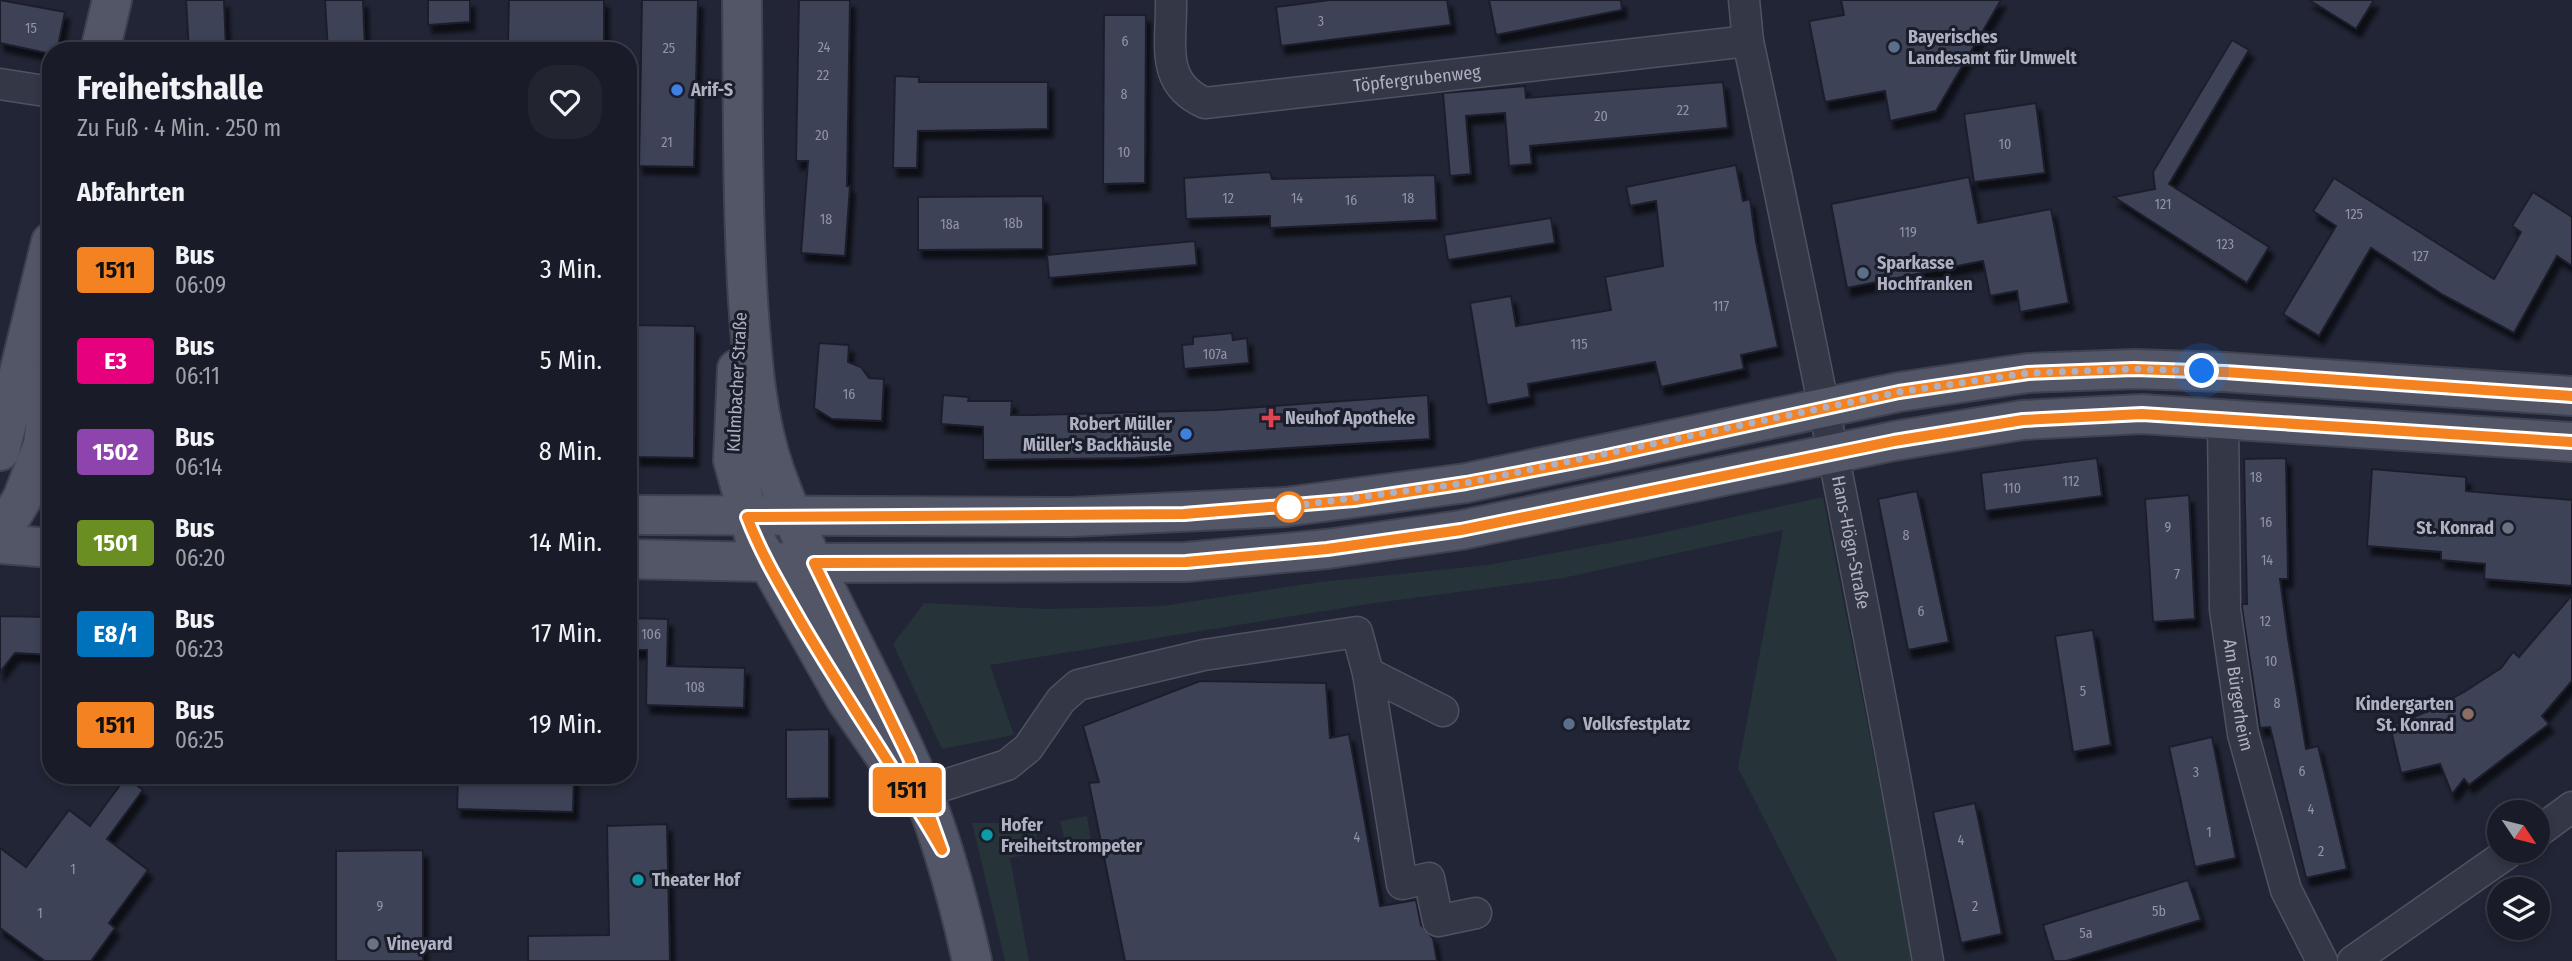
<!DOCTYPE html>
<html lang="de">
<meta charset="utf-8">
<style>
body{margin:0;font-family:"Fira Sans Condensed",sans-serif;background:#222530;color:#f1f3f6;height:100vh;display:flex;flex-direction:column;font-size:26px;white-space:nowrap}
*{box-sizing:border-box;margin:0}
p{font-size:23px;color:#9fa1a8}
.icon{flex:none;width:38px;height:38px;fill:none;stroke:currentColor;stroke-width:2;stroke-linecap:round;stroke-linejoin:round}
.map{position:relative;flex:1;overflow:hidden}
.drawer{position:absolute;left:42px;top:42px;width:595px;height:742px;display:flex;flex-direction:column;background:#191c28;border-radius:28px;box-shadow:0 4px 10px #0003,0 0 0 2px #373a45}
.drawer>*{flex:none}
.badge{padding:0 14px;border-radius:5px;font-size:24px;line-height:46px}
.needle{width:46px;rotate:125deg}
.controls{position:absolute;left:2487px;top:800px;display:grid;gap:14px}
.controls a{display:grid;place-items:center;width:63px;height:63px;border-radius:50%;background:#191c28;box-shadow:0 4px 10px #0003,0 0 0 2px #373a45;font-size:35px}
.you{position:absolute;width:35px;height:35px;margin:-18px;border:5px solid #fff;border-radius:50%;background:#1a73e8;box-shadow:0 0 0 10px #1a73e833}
.map>.badge{position:absolute;translate:-50% -50%;box-shadow:0 0 0 4px #fff}
h2{padding:0 35px;font-size:26px;line-height:63px}
.round{display:grid;place-items:center;flex:none;width:74px;height:74px;border-radius:28px;background:#222530}
.head{display:flex;align-items:center;justify-content:space-between;height:119px;padding:0 35px}
h1{font-size:33px;font-weight:700;line-height:52px}
ul{padding:0;list-style:none}
li{display:flex;align-items:center;gap:21px;height:91px;padding:0 35px}
li div{flex:1}
li b{display:block;font-size:26px}
li em{font-style:normal}
li .badge{min-width:77px;font-weight:700;text-align:center}
.map>svg:first-child{display:block}
.green{fill:#263339}
.building{fill:#3d4256;stroke:#1c1f2c;stroke-width:2;filter:url(#shadow)}
.lines{fill:none;stroke-linecap:round;stroke-linejoin:round}
.minor-casing{stroke:#4f5261;stroke-width:33}
.major-casing{stroke:#3e4150;stroke-width:42}
.minor{stroke:#343746;stroke-width:30}
.major{stroke:#525666;stroke-width:38}
.line-casing{stroke:#fff;stroke-width:16}
.line{stroke:#f58220;stroke-width:10}
.walk{stroke:#afb1c3;stroke-width:7;stroke-dasharray:0 12.6}
.service-dot{fill:#5c6f8a;stroke:#1a1d2a;stroke-width:2.5}
.shop-dot{fill:#3f7fe0;stroke:#1a1d2a;stroke-width:2.5}
.health-dot{fill:#e0444e;stroke:#1a1d2a;stroke-width:2.5}
.stop-dot{fill:#fff;stroke:#f58220;stroke-width:3.5}
.worship-dot{fill:#6b7280;stroke:#1a1d2a;stroke-width:2.5}
.education-dot{fill:#8d6e63;stroke:#1a1d2a;stroke-width:2.5}
.culture-dot{fill:#0f9aa8;stroke:#1a1d2a;stroke-width:2.5}
.labels{text-anchor:middle;dominant-baseline:central;stroke-width:6;stroke-linejoin:round;paint-order:stroke}
.number-label{font-size:14px;fill:#9295a8}
.poi-label{font-size:18px;font-weight:bold;fill:#afb1c3;stroke:#1a1d2a;text-anchor:start}
.street-label{font-size:18px;fill:#afb1c3;stroke:#1a1d2a}
</style>
<div class="map">
<svg width="2572" height="961" viewBox="0 0 2572 961">
<defs>
<filter id="shadow"><feDropShadow dx="4.5" dy="8" stdDeviation="2" flood-color="#0009"/></filter>
</defs>
<rect width="100%" height="100%" fill="#212535"/>
<!-- green -->
<g class="green">
<path d="M 1823,497 L 1914,961 L 1837,961 L 1738,768 L 1783,530 L 1563,578 L 1368,604 L 990,665 L 1014,735 L 942,749 L 893,644 L 924,603 L 1046,609 L 1162,606 L 1320,582 L 1488,565 L 1652,535 Z"/>
<path d="M 1087,816 L 1091,841 L 1066,845 L 1060,821 Z"/>
<path d="M 972,823 L 1035,823 L 1039,853 L 1010,858 L 1029,961 L 1005,961 Z"/>
</g>
<!-- building -->
<g class="building">
<path d="M 0,0 L 65,12 L 57,51 L 51,51 L 51,54 L 0,43 Z"/>
<path d="M 186,0 L 224,0 L 226,51 L 189,51 Z"/>
<path d="M 325,0 L 363,0 L 365,51 L 328,51 Z"/>
<path d="M 428,0 L 470,0 L 470,22 L 428,25 Z"/>
<path d="M 509,0 L 604,0 L 604,51 L 558,51 L 558,42 L 508,41 Z"/>
<path d="M 642,0 L 698,0 L 694,167 L 639,166 Z"/>
<path d="M 799,0 L 850,0 L 847,186 L 850,186 L 845,256 L 801,253 L 808,161 L 796,161 Z"/>
<path d="M 1330,0 L 1447,0 L 1451,25 L 1281,46 L 1276,7 Z"/>
<path d="M 1489,0 L 1621,0 L 1622,10 L 1496,35 Z"/>
<path d="M 1841,0 L 2001,0 L 1936,111 L 1890,121 L 1885,91 L 1825,102 L 1809,21 L 1844,15 Z"/>
<path d="M 2309,0 L 2374,0 L 2356,29 Z"/>
<path d="M 1104,15 L 1146,15 L 1145,183 L 1103,184 Z"/>
<path d="M 2232,40 L 2249,50 L 2169,184 L 2269,247 L 2247,283 L 2114,197 L 2155,189 L 2153,172 Z"/>
<path d="M 895,76 L 919,77 L 919,82 L 1048,82 L 1048,129 L 918,131 L 917,168 L 893,168 Z"/>
<path d="M 1723,82 L 1728,128 L 1530,146 L 1532,164 L 1509,166 L 1505,113 L 1466,116 L 1471,174 L 1450,176 L 1443,93 L 1525,86 L 1526,98 Z"/>
<path d="M 2036,103 L 2045,173 L 1974,182 L 1964,114 Z"/>
<path d="M 1736,165 L 1743,201 L 1750,199 L 1756,242 L 1778,347 L 1741,355 L 1744,369 L 1661,387 L 1655,362 L 1528,384 L 1530,397 L 1487,405 L 1470,303 L 1511,296 L 1516,326 L 1611,310 L 1605,277 L 1663,266 L 1656,201 L 1630,206 L 1626,187 Z"/>
<path d="M 1270,172 L 1272,179 L 1435,175 L 1437,220 L 1270,228 L 1270,216 L 1186,219 L 1184,178 Z"/>
<path d="M 1969,177 L 1978,223 L 2051,209 L 2069,303 L 2020,312 L 2017,291 L 1990,296 L 1983,261 L 1847,288 L 1831,204 Z"/>
<path d="M 2334,178 L 2494,279 L 2521,232 L 2512,226 L 2533,192 L 2572,217 L 2572,266 L 2557,256 L 2514,333 L 2443,295 L 2371,248 L 2319,336 L 2283,314 L 2336,226 L 2313,211 Z"/>
<path d="M 1043,196 L 1043,249 L 918,250 L 918,197 Z"/>
<path d="M 1551,218 L 1555,243 L 1448,260 L 1444,235 Z"/>
<path d="M 1195,241 L 1197,265 L 1049,278 L 1047,255 Z"/>
<path d="M 628,325 L 695,326 L 694,458 L 636,457 L 636,399 L 628,399 Z"/>
<path d="M 1232,333 L 1233,340 L 1247,338 L 1249,363 L 1184,369 L 1182,345 L 1193,344 L 1193,337 Z"/>
<path d="M 819,343 L 849,345 L 848,362 L 861,367 L 869,378 L 884,379 L 882,421 L 832,419 L 814,408 Z"/>
<path d="M 943,395 L 969,397 L 968,401 L 1012,401 L 1011,415 L 1034,415 L 1217,410 L 1428,395 L 1430,439 L 1136,458 L 983,460 L 983,427 L 941,424 Z"/>
<path d="M 2097,458 L 2102,496 L 1985,511 L 1981,473 Z"/>
<path d="M 2286,458 L 2288,579 L 2280,579 L 2288,638 L 2306,749 L 2318,746 L 2347,869 L 2306,878 L 2270,727 L 2260,728 L 2242,608 L 2242,604 L 2247,604 L 2244,459 Z"/>
<path d="M 2372,469 L 2466,477 L 2466,491 L 2572,500 L 2572,586 L 2484,579 L 2485,564 L 2441,560 L 2441,552 L 2367,546 Z"/>
<path d="M 1917,491 L 1949,642 L 1908,650 L 1878,499 Z"/>
<path d="M 2189,495 L 2195,619 L 2153,622 L 2145,499 Z"/>
<path d="M 2572,595 L 2572,681 L 2542,716 L 2549,724 L 2469,785 L 2464,779 L 2452,794 L 2440,764 L 2401,773 L 2390,726 L 2426,712 L 2464,692 L 2501,668 L 2513,652 L 2519,657 Z"/>
<path d="M 0,616 L 51,617 L 51,655 L 15,653 L 0,672 Z"/>
<path d="M 628,618 L 668,619 L 667,666 L 745,668 L 744,708 L 646,705 L 647,650 L 628,650 Z"/>
<path d="M 2093,630 L 2111,745 L 2073,752 L 2055,636 Z"/>
<path d="M 1200,681 L 1326,683 L 1330,738 L 1349,734 L 1380,906 L 1416,900 L 1421,925 L 1433,938 L 1437,961 L 1125,961 L 1089,783 L 1099,782 L 1083,726 Z"/>
<path d="M 829,729 L 829,798 L 786,799 L 786,730 Z"/>
<path d="M 2212,737 L 2236,858 L 2195,867 L 2169,747 Z"/>
<path d="M 458,775 L 574,775 L 573,812 L 457,809 Z"/>
<path d="M 126,777 L 143,790 L 107,839 L 148,870 L 109,923 L 115,928 L 91,961 L 45,961 L 0,928 L 0,848 L 26,867 L 69,810 L 90,826 Z"/>
<path d="M 1975,803 L 2002,934 L 1961,943 L 1933,812 Z"/>
<path d="M 667,824 L 670,961 L 528,961 L 528,936 L 609,935 L 607,826 Z"/>
<path d="M 423,850 L 423,961 L 336,961 L 336,851 Z"/>
<path d="M 2188,880 L 2201,920 L 2066,961 L 2054,961 L 2043,925 Z"/>
</g>
<g class="lines">
<!-- minor casing -->
<g class="minor-casing">
<g id="minor">
<path id="s1" d="M 1171,0 C 1172,43 1159,83 1205,103 L 1748,41"/>
<path id="s2" d="M 1744,0 L 1748,41 C 1813,347 1875,653 1928,961"/>
<path d="M 0,84 L 51,92"/>
<path id="s3" d="M 2223,418 L 2225,609 L 2243,734 L 2286,890 L 2322,961"/>
<path d="M 1368,673 L 1443,711"/>
<path d="M 923,792 L 1007,765 L 1028,748 L 1061,700 L 1078,685 L 1204,655 L 1357,632 L 1368,673 L 1402,884 L 1429,878 L 1438,921 L 1476,913"/>
<path d="M 2538,832 L 2572,807"/>
<path d="M 2353,961 L 2512,850"/>
</g>
</g>
<!-- major casing -->
<g class="major-casing">
<g id="major">
<path d="M 742,0 C 743,100 742,201 748,301 C 752,358 756,418 775,472 C 811,572 867,663 909,760 C 938,823 957,893 972,961"/>
<path d="M 100,51 L 112,0"/>
<path d="M 737,369 L 733,460 L 755,539 L 845,698 L 887,759"/>
<path d="M 0,451 L 51,242"/>
<path d="M 628,515 L 1071,517 L 1285,507 L 1466,483 L 1899,392 L 2028,373 L 2134,369 L 2225,372 L 2572,396"/>
<path d="M 0,535 L 22,499 L 43,445 L 51,373"/>
<path d="M 0,544 L 51,548"/>
<path d="M 628,559 L 814,563 L 1186,562 L 1327,549 L 1461,530 L 1894,441 L 2023,420 L 2142,414 L 2572,442"/>
</g>
</g>
<!-- minor -->
<use href="#minor" class="minor"/>
<!-- major -->
<use href="#major" class="major"/>
</g>
<g class="lines">
<!-- line casing -->
<g class="line-casing">
<path id="line" d="M 2572,396 L 2225,372 L 2134,369 L 2028,373 L 1899,392 L 1602,457 L 1466,483 L 1354,500 L 1184,514 L 747,517 C 761,554 781,587 801,622 C 846,699 897,772 942,850 L 909,758 L 814,563 L 1186,562 L 1327,549 L 1461,530 L 1894,441 L 2023,420 L 2142,414 L 2572,442"/>
</g>
<!-- line -->
<use href="#line" class="line"/>
<!-- walk -->
<path class="walk" d="M 1289,507 L 1285,507 L 1466,483 L 1899,392 L 2028,373 L 2134,369 L 2202,371"/>
</g>
<!-- markers -->
<g class="service-dot">
<circle cx="1894" cy="47" r="7"/>
<circle cx="1863" cy="273" r="7"/>
<circle cx="1569" cy="724" r="7"/>
</g>
<g class="shop-dot">
<circle cx="677" cy="90" r="7"/>
<circle cx="1186" cy="434" r="7"/>
</g>
<path class="health-dot" d="M1267.5 407.5h7v7h7v7h-7v7h-7v-7h-7v-7h7z"/>
<circle class="stop-dot" cx="1289" cy="507" r="14"/>
<g class="worship-dot">
<circle cx="2508" cy="528" r="7"/>
<circle cx="373" cy="944" r="7"/>
</g>
<circle class="education-dot" cx="2468" cy="714" r="7"/>
<g class="culture-dot">
<circle cx="987" cy="835" r="7"/>
<circle cx="638" cy="880" r="7"/>
</g>
<g class="labels">
<!-- number labels -->
<g class="number-label">
<text x="1321" y="21">3</text>
<text x="31" y="28">15</text>
<text x="1125" y="41">6</text>
<text x="824" y="47">24</text>
<text x="669" y="48">25</text>
<text x="823" y="75">22</text>
<text x="1124" y="94">8</text>
<text x="1683" y="110">22</text>
<text x="1601" y="116">20</text>
<text x="822" y="135">20</text>
<text x="667" y="142">21</text>
<text x="2005" y="144">10</text>
<text x="1124" y="152">10</text>
<text x="1228" y="198">12</text>
<text x="1297" y="198">14</text>
<text x="1408" y="198">18</text>
<text x="1351" y="200">16</text>
<text x="2163" y="204">121</text>
<text x="2354" y="214">125</text>
<text x="826" y="219">18</text>
<text x="1013" y="223">18b</text>
<text x="950" y="224">18a</text>
<text x="1908" y="232">119</text>
<text x="2225" y="244">123</text>
<text x="2420" y="256">127</text>
<text x="1721" y="306">117</text>
<text x="1579" y="344">115</text>
<text x="1215" y="354">107a</text>
<text x="849" y="394">16</text>
<text x="2256" y="477">18</text>
<text x="2071" y="481">112</text>
<text x="2012" y="488">110</text>
<text x="2266" y="522">16</text>
<text x="2168" y="527">9</text>
<text x="1906" y="535">8</text>
<text x="2267" y="560">14</text>
<text x="2177" y="574">7</text>
<text x="1921" y="611">6</text>
<text x="2265" y="621">12</text>
<text x="651" y="634">106</text>
<text x="2271" y="661">10</text>
<text x="695" y="687">108</text>
<text x="2083" y="691">5</text>
<text x="2277" y="703">8</text>
<text x="2302" y="771">6</text>
<text x="2196" y="772">3</text>
<text x="2311" y="809">4</text>
<text x="2209" y="832">1</text>
<text x="1357" y="837">4</text>
<text x="1961" y="840">4</text>
<text x="2321" y="851">2</text>
<text x="73" y="869">1</text>
<text x="380" y="906">9</text>
<text x="1975" y="906">2</text>
<text x="2159" y="911">5b</text>
<text x="40" y="913">1</text>
<text x="2086" y="933">5a</text>
</g>
<!-- poi labels -->
<g class="poi-label">
<text x="1908" y="37">Bayerisches<tspan x="1908" dy="21">Landesamt für Umwelt</tspan></text>
<text x="691" y="90">Arif-S</text>
<text x="1877" y="263">Sparkasse<tspan x="1877" dy="21">Hochfranken</tspan></text>
<text x="1285" y="418">Neuhof Apotheke</text>
<text x="1172" y="424" text-anchor="end">Robert Müller<tspan x="1172" dy="21">Müller's Backhäusle</tspan></text>
<text x="2494" y="528" text-anchor="end">St. Konrad</text>
<text x="2454" y="704" text-anchor="end">Kindergarten<tspan x="2454" dy="21">St. Konrad</tspan></text>
<text x="1583" y="724">Volksfestplatz</text>
<text x="1001" y="825">Hofer<tspan x="1001" dy="21">Freiheitstrompeter</tspan></text>
<text x="652" y="880">Theater Hof</text>
<text x="387" y="944">Vineyard</text>
</g>
<!-- street labels -->
<g class="street-label">
<text stroke="none"><textPath href="#s1" startOffset="331">Töpfergrubenweg</textPath></text>
<text transform="translate(737 382) rotate(-87)">Kulmbacher Straße</text>
<text stroke="none"><textPath href="#s2" startOffset="553">Hans-Högn-Straße</textPath></text>
<text stroke="none"><textPath href="#s3" startOffset="278">Am Bürgerheim</textPath></text>
</g>
</g>
</svg>
<div class="controls">
<a><svg class="needle" viewBox="-14 -14 28 28"><path d="M0-13l5 13h-10z" fill="#e53935"/><path d="M0 13l5-13h-10z" fill="#9fa1a8"/></svg></a>
<a><svg class="icon" aria-label="layers" viewBox="0 0 24 24"><path d="M12 4l9 5-9 5-9-5zM3 14l9 5 9-5"/></svg></a>
</div>
<div class="you" style="left:2202px;top:371px"></div>
<b class="badge" style="left:907px;top:790px;background:#f58220;color:#111">1511</b>
<section class="drawer">
<div class="head"><div><h1>Freiheitshalle</h1><p>Zu Fuß · 4 Min. · 250 m</p></div><a class="round"><svg class="icon" aria-label="heart" viewBox="0 0 24 24"><path d="M12 20l-8-8c-3-5 5-10 8-4 3-6 11-1 8 4z"/></svg></a></div>
<h2>Abfahrten</h2>
<ul>
<li><span class="badge" style="background:#f58220;color:#111">1511</span><div><b>Bus</b><p>06:09</p></div><em>3 Min.</em></li>
<li><span class="badge" style="background:#e6007e;color:#fff">E3</span><div><b>Bus</b><p>06:11</p></div><em>5 Min.</em></li>
<li><span class="badge" style="background:#8e44ad;color:#fff">1502</span><div><b>Bus</b><p>06:14</p></div><em>8 Min.</em></li>
<li><span class="badge" style="background:#6b8e23;color:#fff">1501</span><div><b>Bus</b><p>06:20</p></div><em>14 Min.</em></li>
<li><span class="badge" style="background:#0072bc;color:#fff">E8/1</span><div><b>Bus</b><p>06:23</p></div><em>17 Min.</em></li>
<li><span class="badge" style="background:#f58220;color:#111">1511</span><div><b>Bus</b><p>06:25</p></div><em>19 Min.</em></li>
</ul>
</section>
</div>
